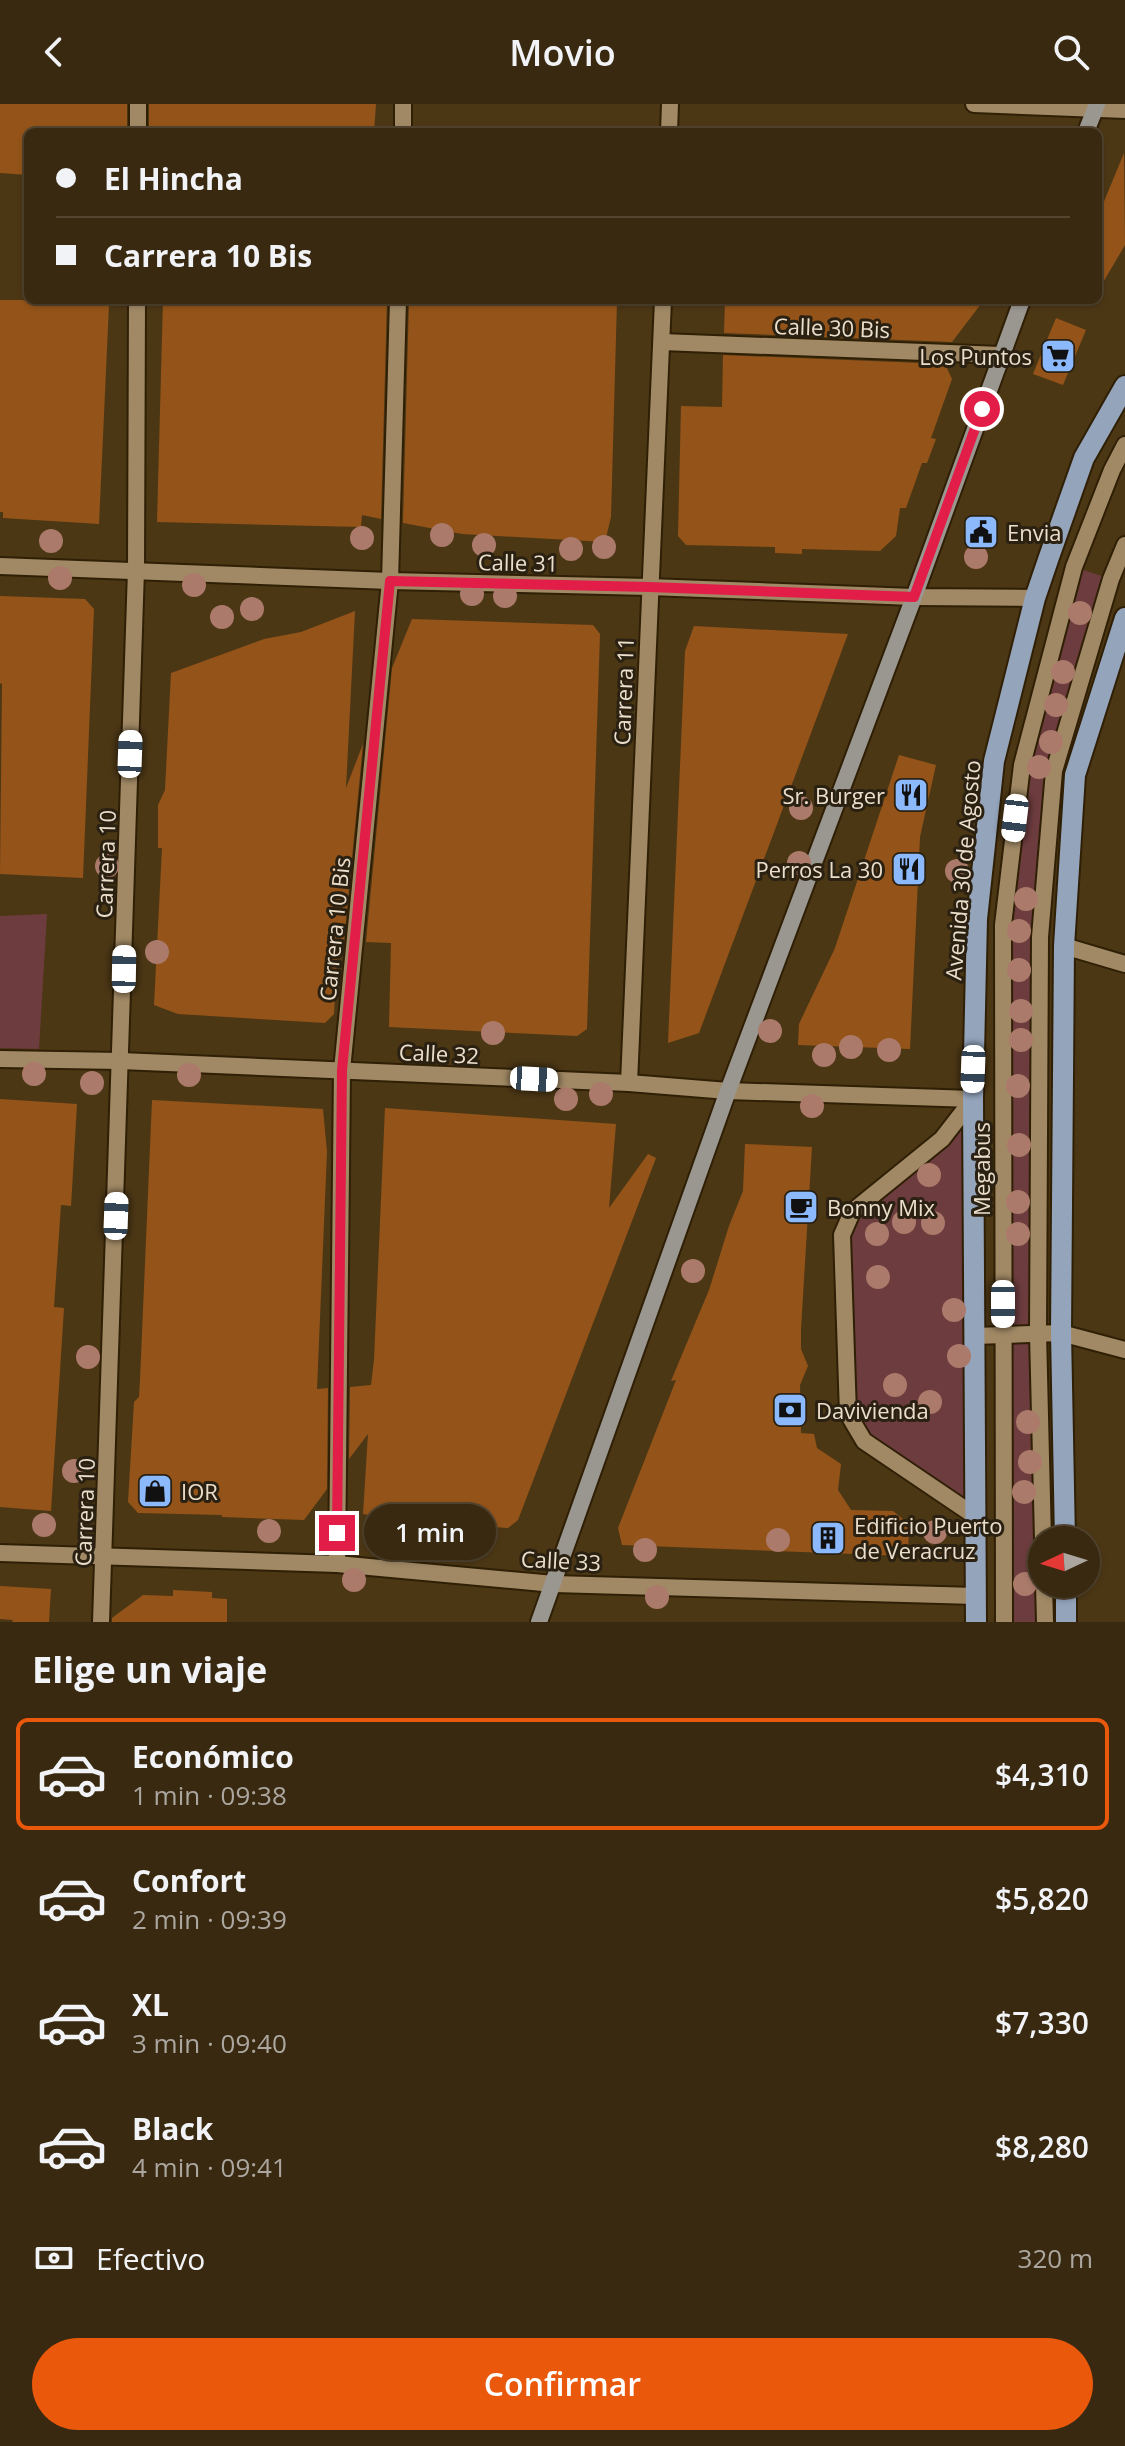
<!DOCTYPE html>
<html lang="es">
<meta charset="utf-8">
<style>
body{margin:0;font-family:"Open Sans",sans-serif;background:#403119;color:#f1f3f6;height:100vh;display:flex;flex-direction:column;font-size:30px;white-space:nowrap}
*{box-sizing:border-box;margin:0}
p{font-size:26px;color:#aba69f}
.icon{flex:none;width:44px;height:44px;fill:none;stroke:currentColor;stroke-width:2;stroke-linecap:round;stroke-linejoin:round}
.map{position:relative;height:1518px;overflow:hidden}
.sheet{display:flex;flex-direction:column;background:#392910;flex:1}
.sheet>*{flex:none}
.top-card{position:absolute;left:24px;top:24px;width:1078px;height:176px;border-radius:12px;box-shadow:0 2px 6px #0004,0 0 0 2px #534530;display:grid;align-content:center;height:176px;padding:0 32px;background:#392910}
.needle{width:52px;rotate:266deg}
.controls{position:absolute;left:1028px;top:1422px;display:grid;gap:16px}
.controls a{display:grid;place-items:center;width:72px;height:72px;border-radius:50%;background:#392910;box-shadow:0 2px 6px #0004,0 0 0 2px #534530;font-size:40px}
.end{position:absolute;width:36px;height:36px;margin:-18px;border:10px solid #e11d48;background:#fff;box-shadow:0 0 0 4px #fff}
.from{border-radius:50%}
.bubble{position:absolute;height:56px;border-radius:28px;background:#392910;box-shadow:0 2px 6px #0004,0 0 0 2px #534530;font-size:26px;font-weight:600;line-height:56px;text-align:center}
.car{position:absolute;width:24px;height:48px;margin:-24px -12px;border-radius:10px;box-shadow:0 0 6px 2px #0007;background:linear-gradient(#fff 24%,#345 0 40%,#fff 0 76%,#345 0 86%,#fff 0)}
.top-card b{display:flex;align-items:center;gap:28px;height:76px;font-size:30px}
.top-card b+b{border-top:2px solid #534530}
.top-card i{width:20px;height:20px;background:#f1f3f6}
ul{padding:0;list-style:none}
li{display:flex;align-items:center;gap:24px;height:112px;margin:0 16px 12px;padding:0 16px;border:4px solid transparent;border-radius:12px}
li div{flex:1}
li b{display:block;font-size:30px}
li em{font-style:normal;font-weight:600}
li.on{border-color:#ea580c}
li>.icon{width:72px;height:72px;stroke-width:1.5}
h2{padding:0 32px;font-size:36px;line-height:96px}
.pay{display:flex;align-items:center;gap:20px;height:88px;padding:0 32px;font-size:30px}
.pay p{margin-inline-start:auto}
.cta{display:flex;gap:16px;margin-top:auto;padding:16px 32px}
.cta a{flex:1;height:92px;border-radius:48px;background:#ea580c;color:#fff;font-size:32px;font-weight:600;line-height:92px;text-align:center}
header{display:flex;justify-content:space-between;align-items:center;height:104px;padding:0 32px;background:#392910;font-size:36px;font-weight:600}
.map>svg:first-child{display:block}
.green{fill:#6d3c3e}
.building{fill:#945419}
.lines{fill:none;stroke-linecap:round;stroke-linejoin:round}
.lane-casing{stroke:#2f1f05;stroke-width:20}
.street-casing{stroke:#2f1f05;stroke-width:20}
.secondary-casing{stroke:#2f1f05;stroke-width:20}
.primary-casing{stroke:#2f1f05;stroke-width:24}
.lane{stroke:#a18965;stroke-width:16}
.street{stroke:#a18965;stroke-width:16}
.secondary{stroke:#9a9690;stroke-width:16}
.primary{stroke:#94a4bb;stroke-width:20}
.tree{fill:#ab7a6b}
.route{stroke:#e11d48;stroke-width:10}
.labels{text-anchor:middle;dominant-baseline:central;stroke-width:6;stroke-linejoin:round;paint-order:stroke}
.street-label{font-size:22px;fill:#ebdecb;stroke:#2a2112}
.poi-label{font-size:22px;fill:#ebdecb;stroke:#2a2112;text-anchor:start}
</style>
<header><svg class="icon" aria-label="back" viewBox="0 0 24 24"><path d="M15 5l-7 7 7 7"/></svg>Movio<svg class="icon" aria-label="search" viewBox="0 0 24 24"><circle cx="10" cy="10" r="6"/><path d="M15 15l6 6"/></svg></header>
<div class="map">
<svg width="1125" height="1518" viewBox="0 0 1125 1518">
<rect width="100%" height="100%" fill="#4c3715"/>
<g class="green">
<path d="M1074 463 1111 475 1054 667 1040 833 1042 1480 1045 1518H1004L1003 821 1022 661Z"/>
<path d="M47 810 39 945 0 944V812Z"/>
<path d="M973 995 975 1412 864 1337 848 1310 842 1132 852 1108 942 1035Z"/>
</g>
<g class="building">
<path d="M0 0H127V28H28V71L0 69Z"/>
<path d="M149 0H376L374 28H161L149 26Z"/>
<path d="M1124 49 1125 141 1098 187V112Z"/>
<path d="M0 196H85V200L109 201 99 420 3 414V408H0Z"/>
<path d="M163 196H387L381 415 362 411 361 423 157 418Z"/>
<path d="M409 196H617L611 413 605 438 462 430 403 419Z"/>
<path d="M725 196H984L952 238 724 229Z"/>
<path d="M1056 214 1086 226 1063 281 1033 270Z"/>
<path d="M723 251 945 260 952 275 931 334 936 335 927 359H922L906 404H900L896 432 880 447 802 445V450L775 449V443L686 441 678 432 681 302 722 303Z"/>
<path d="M0 492 85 495 94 505 83 774 0 770 2 579 0 580Z"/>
<path d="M355 507 346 684 363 640 344 837 338 836 334 910 325 919 178 910 154 901 162 744H158V701L165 686 171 569 264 535 301 528Z"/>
<path d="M412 515 593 521 600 530 587 925 577 932 389 923 391 839 366 838 392 564Z"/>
<path d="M694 522 848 530 699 929 668 939 685 547Z"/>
<path d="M899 651 936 661 920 733 910 945 798 941 799 920 835 844Z"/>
<path d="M0 995 77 1000 71 1102 61 1101 54 1203 64 1204 51 1407 0 1403Z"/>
<path d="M152 996 323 1005 327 1048 317 1285 328 1284 327 1385 304 1416 222 1413V1411L138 1409 128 1398 134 1298 139 1293 140 1276Z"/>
<path d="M385 1004 616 1020 609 1104 648 1050 656 1054 518 1416 508 1424 404 1417 363 1410 368 1330 349 1355 350 1283 371 1281 374 1256Z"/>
<path d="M745 1040 812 1043 801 1225V1245L808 1262 800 1281 801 1329 814 1330 817 1344 841 1360 838 1386 851 1406 893 1407 909 1420 908 1452 622 1441 618 1424 676 1276 671 1277 709 1186 729 1122 743 1087Z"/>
<path d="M0 1482 51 1485 49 1518H12L13 1516 0 1515Z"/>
<path d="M173 1486 212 1488V1494L227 1495V1518H112V1514L143 1491 173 1492Z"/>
</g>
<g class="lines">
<g class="lane-casing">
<g id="lane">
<path d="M973 995 942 1035 852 1108 842 1131 848 1310 864 1337 975 1412"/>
<path d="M1043 1436 1038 1229 1040 833 1054 667 1111 475 1125 441"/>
<path d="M1044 1480 1045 1518"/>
<path d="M1004 1518 1003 821 1022 661 1074 463 1112 366 1125 341"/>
</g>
</g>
<g class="street-casing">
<g id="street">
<path d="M974 0 1125 6"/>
<path d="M138 28V0"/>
<path d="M403 28V0"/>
<path d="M669 28 670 0"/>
<path d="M662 238 1001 251"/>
<path d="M0 462 390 477 649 483 914 493 1035 494"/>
<path d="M1064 842 1125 860"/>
<path d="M0 955 121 957 629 979 728 987 973 995"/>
<path d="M629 979 663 196"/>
<path d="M975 1232 1061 1229 1125 1246"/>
<path d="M0 1449 337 1460 554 1480 976 1492"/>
<path d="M337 1460 342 966 390 477 398 196"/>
<path d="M101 1518 136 466 137 196"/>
</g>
</g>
<g class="secondary-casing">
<g id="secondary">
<path d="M1086 28 1097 0"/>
<path d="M539 1518 728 987 914 493 1022 196"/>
</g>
</g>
<g class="primary-casing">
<g id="primary">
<path d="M1065 1436 1061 1229 1064 842 1075 671 1125 514"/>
<path d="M1066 1480V1518"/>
<path d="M976 1518 973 995 977 815 994 657 1035 494 1049 453 1084 354 1125 282"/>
</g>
</g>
<use href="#lane" class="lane"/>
<use href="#street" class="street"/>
<use href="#secondary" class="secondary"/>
<use href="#primary" class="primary"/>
</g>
<g class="tree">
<circle cx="442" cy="431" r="12"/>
<circle cx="362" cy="434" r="12"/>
<circle cx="51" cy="437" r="12"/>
<circle cx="484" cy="441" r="12"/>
<circle cx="604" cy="443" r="12"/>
<circle cx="571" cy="445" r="12"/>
<circle cx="976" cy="453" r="12"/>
<circle cx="60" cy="474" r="12"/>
<circle cx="194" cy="481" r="12"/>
<circle cx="472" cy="490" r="12"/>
<circle cx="505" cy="492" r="12"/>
<circle cx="252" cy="505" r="12"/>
<circle cx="1080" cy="509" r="12"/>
<circle cx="222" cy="513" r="12"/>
<circle cx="1063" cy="568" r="12"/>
<circle cx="1056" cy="601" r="12"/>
<circle cx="1051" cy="638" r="12"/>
<circle cx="1039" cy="663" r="12"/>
<circle cx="801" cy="704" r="12"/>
<circle cx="799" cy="759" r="12"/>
<circle cx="107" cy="762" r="12"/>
<circle cx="957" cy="767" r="12"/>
<circle cx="1026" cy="795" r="12"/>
<circle cx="1019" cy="827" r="12"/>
<circle cx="157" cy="848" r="12"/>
<circle cx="1019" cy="866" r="12"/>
<circle cx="1021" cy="907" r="12"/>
<circle cx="770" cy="927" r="12"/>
<circle cx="493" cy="929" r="12"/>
<circle cx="1021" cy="936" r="12"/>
<circle cx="851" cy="943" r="12"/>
<circle cx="889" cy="946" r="12"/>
<circle cx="824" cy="951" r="12"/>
<circle cx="34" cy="970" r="12"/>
<circle cx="189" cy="971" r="12"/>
<circle cx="92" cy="979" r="12"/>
<circle cx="1018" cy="982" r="12"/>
<circle cx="601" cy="990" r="12"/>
<circle cx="566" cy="995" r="12"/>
<circle cx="812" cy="1002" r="12"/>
<circle cx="1019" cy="1041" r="12"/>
<circle cx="929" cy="1071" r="12"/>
<circle cx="1018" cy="1098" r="12"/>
<circle cx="904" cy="1118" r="12"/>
<circle cx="933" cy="1119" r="12"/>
<circle cx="877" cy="1130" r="12"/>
<circle cx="1018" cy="1130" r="12"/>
<circle cx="693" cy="1167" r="12"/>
<circle cx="878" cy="1173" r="12"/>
<circle cx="954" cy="1206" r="12"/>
<circle cx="959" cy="1252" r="12"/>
<circle cx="88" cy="1253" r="12"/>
<circle cx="895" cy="1281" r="12"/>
<circle cx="930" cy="1298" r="12"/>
<circle cx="1028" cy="1318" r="12"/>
<circle cx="1030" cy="1358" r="12"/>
<circle cx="74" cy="1367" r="12"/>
<circle cx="1024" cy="1388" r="12"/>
<circle cx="44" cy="1421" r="12"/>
<circle cx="269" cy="1427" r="12"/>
<circle cx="935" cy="1428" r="12"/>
<circle cx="389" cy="1432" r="12"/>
<circle cx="778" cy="1436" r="12"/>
<circle cx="464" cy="1439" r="12"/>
<circle cx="645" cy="1446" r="12"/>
<circle cx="354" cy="1476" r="12"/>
<circle cx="1025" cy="1480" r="12"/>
<circle cx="657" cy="1493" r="12"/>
</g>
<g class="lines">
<path class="route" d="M337 1429 342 966 390 477 649 483 914 493 982 305"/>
</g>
<defs>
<g id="supermarket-square" transform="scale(1.8)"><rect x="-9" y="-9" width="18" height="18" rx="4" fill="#8bb9fc" stroke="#2a2112"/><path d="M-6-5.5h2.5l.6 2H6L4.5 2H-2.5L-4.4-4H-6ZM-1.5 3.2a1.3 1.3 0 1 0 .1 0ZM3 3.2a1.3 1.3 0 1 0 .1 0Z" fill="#111"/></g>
<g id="civic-square" transform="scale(1.8)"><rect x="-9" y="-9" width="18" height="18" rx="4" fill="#8bb9fc" stroke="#2a2112"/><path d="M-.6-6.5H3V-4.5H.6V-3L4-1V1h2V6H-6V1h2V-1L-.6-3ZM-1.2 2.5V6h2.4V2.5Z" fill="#111"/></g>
<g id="restaurant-square" transform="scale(1.8)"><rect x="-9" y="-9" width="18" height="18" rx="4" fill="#8bb9fc" stroke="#2a2112"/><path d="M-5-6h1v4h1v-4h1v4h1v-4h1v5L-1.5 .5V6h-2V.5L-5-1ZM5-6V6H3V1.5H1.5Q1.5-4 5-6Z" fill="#111"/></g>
<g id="cafe-square" transform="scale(1.8)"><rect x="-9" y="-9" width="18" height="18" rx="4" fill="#8bb9fc" stroke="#2a2112"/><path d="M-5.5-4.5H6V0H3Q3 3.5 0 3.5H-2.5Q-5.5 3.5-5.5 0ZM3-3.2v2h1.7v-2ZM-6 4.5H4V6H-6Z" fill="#111"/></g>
<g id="bank-square" transform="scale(1.8)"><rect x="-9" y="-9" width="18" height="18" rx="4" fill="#8bb9fc" stroke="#2a2112"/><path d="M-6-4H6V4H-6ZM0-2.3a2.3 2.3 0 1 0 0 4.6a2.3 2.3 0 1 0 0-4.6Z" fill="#111"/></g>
<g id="shop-square" transform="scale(1.8)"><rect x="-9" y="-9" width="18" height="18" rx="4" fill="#8bb9fc" stroke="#2a2112"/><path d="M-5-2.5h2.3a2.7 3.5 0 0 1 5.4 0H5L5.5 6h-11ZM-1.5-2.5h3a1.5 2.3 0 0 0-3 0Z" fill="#111"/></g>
<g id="building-square" transform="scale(1.8)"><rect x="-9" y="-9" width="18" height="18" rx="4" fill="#8bb9fc" stroke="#2a2112"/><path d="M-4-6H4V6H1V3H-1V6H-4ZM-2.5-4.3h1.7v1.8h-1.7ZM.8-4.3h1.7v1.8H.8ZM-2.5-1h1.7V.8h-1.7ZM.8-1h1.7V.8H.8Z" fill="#111"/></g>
</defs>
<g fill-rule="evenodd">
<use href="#supermarket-square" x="1058" y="252"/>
<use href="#civic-square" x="981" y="428"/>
<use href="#restaurant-square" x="911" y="691"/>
<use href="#restaurant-square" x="909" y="765"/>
<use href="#cafe-square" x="801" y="1103"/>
<use href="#bank-square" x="790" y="1306"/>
<use href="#shop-square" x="155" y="1387"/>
<use href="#building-square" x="828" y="1434"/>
</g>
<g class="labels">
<g class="street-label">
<text transform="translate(832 223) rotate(2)">Calle 30 Bis</text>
<text transform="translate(518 458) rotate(1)">Calle 31</text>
<text transform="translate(623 587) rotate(-88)">Carrera 11</text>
<text transform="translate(105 760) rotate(-88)">Carrera 10</text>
<text transform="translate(962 766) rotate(-85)">Avenida 30 de Agosto</text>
<text transform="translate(334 825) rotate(-84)">Carrera 10 Bis</text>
<text transform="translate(439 949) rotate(3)">Calle 32</text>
<text transform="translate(981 1065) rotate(-90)">Megabus</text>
<text transform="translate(84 1408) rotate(-88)">Carrera 10</text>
<text transform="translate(561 1456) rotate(3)">Calle 33</text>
</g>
<g class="poi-label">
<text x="1032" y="252" text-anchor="end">Los Puntos</text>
<text x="1007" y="428">Envia</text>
<text x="885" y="691" text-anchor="end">Sr. Burger</text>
<text x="883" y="765" text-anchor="end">Perros La 30</text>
<text x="827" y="1103">Bonny Mix</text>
<text x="816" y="1306">Davivienda</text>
<text x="181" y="1387">IOR</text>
<text x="854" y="1421">Edificio Puerto<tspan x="854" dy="25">de Veracruz</tspan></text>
</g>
</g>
</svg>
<div class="controls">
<a><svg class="needle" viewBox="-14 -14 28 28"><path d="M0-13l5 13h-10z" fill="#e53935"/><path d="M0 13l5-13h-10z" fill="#aba69f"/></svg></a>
</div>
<i class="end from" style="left:982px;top:305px"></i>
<i class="end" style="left:337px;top:1429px"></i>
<div class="bubble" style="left:364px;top:1400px;width:132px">1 min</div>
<i class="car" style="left:130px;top:650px;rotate:2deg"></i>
<i class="car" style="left:1015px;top:714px;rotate:187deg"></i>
<i class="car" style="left:124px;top:865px;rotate:1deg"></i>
<i class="car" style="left:973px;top:965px;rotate:182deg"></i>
<i class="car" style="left:534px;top:975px;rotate:93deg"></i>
<i class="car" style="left:116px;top:1112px;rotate:2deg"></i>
<i class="car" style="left:1003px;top:1200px;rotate:180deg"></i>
<div class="top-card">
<b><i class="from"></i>El Hincha</b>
<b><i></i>Carrera 10 Bis</b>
</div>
</div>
<section class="sheet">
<h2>Elige un viaje</h2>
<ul>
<li class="on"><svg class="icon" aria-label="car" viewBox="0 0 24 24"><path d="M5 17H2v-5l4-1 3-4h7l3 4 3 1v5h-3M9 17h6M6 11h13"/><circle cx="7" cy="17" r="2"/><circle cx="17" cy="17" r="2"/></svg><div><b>Económico</b><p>1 min · 09:38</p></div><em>$4,310</em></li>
<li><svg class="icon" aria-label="car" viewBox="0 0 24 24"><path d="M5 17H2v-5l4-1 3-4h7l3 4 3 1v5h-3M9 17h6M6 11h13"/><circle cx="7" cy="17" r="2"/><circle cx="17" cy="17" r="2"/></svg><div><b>Confort</b><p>2 min · 09:39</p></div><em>$5,820</em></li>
<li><svg class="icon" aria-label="car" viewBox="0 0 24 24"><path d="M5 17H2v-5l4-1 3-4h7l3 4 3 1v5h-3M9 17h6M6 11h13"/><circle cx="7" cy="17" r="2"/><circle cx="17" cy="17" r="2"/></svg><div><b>XL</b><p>3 min · 09:40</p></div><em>$7,330</em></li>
<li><svg class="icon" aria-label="car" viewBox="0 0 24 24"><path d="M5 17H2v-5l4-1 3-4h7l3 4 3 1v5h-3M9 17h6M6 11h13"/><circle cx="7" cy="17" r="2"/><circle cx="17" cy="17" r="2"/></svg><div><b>Black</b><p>4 min · 09:41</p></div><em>$8,280</em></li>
</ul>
<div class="pay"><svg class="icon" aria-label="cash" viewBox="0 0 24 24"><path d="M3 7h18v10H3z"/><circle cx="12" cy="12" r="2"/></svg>Efectivo<p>320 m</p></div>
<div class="cta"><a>Confirmar</a></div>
</section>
